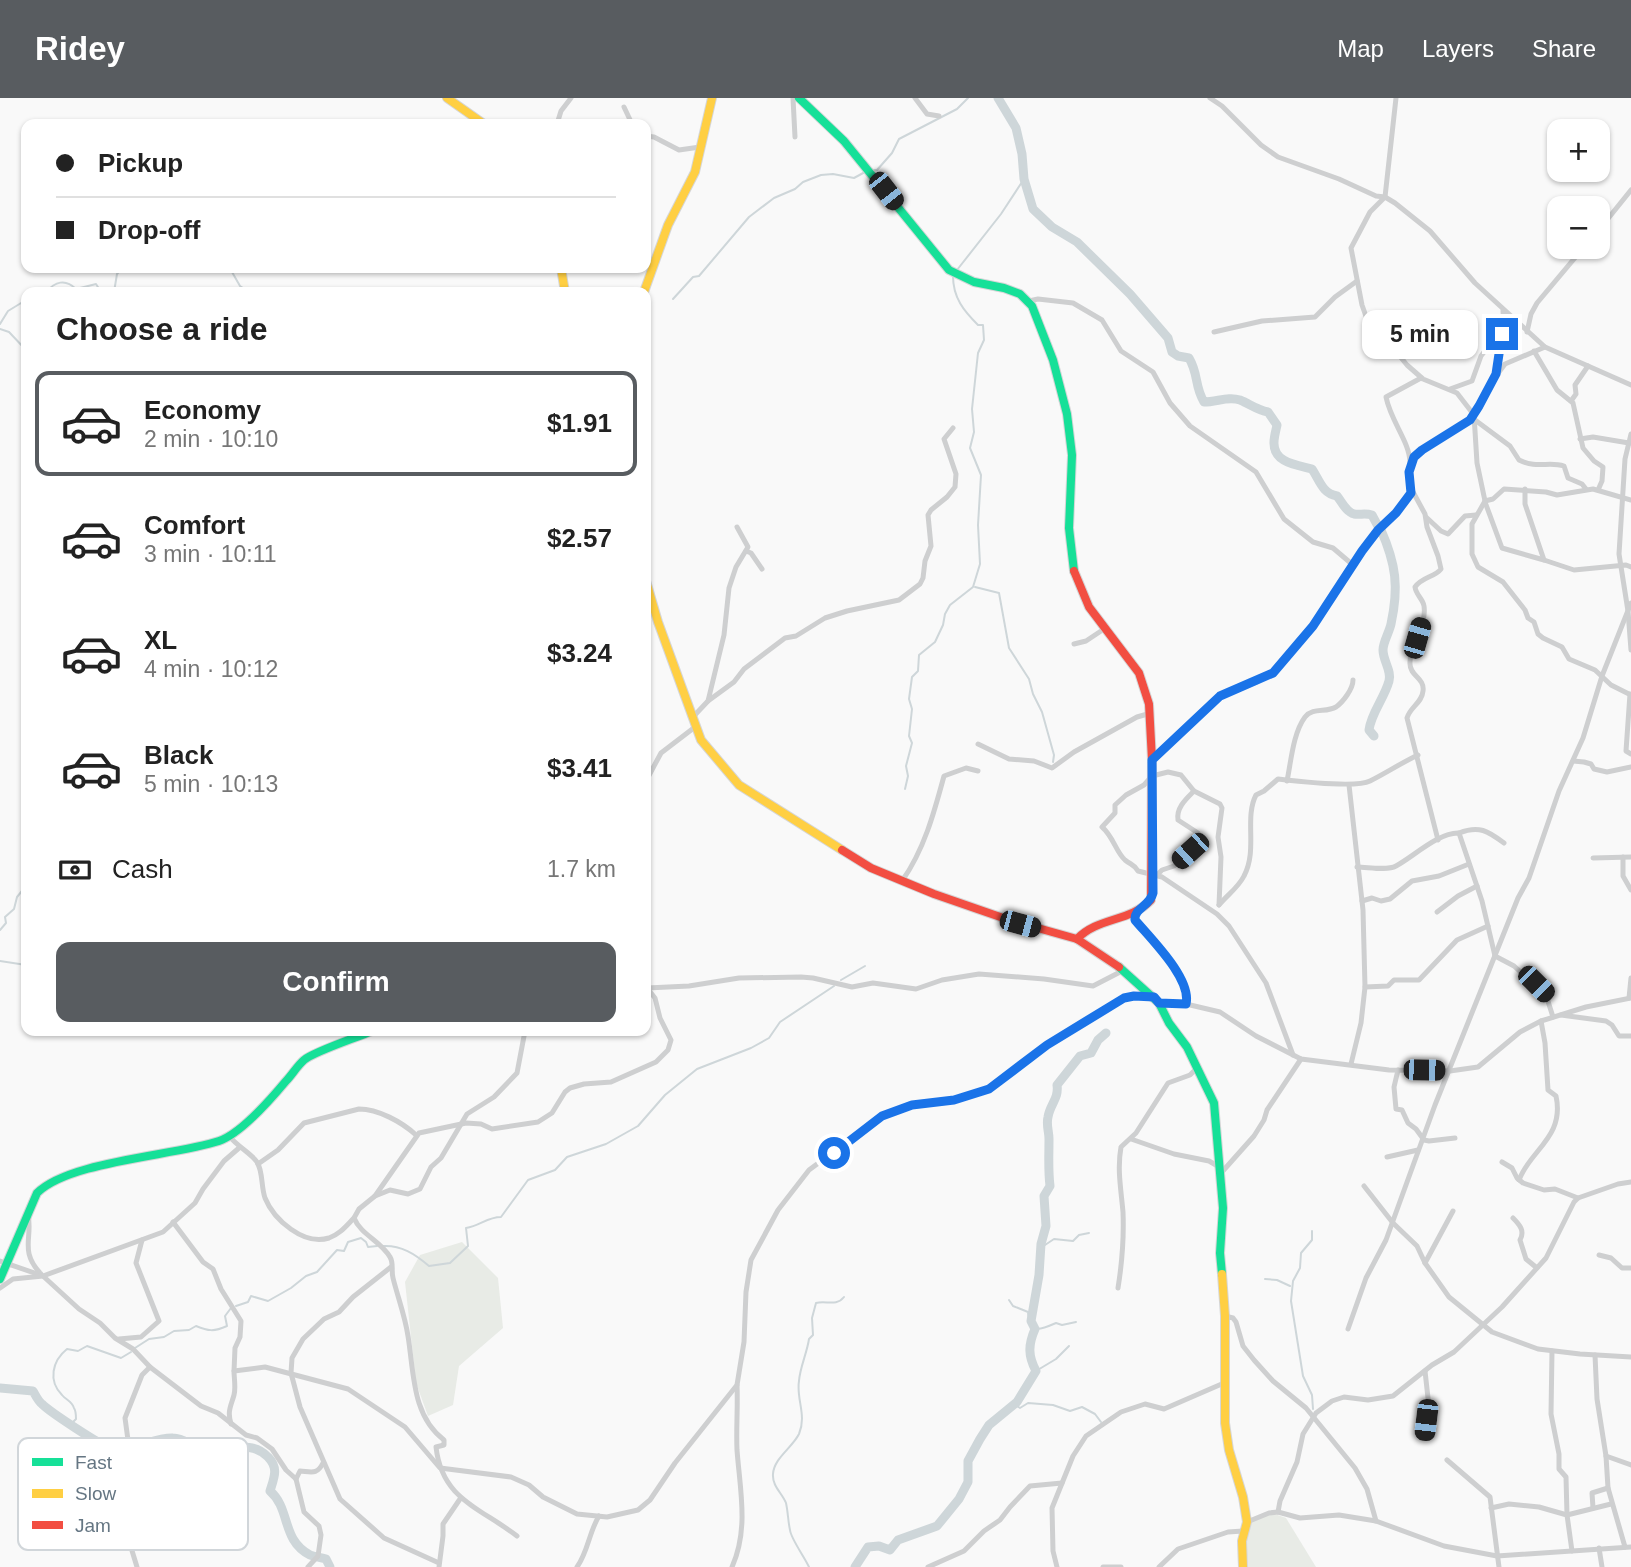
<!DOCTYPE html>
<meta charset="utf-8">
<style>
body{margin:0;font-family:Helvetica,sans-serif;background:#f2f2f2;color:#222;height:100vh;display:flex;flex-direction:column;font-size:26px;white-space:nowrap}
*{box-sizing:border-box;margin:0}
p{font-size:23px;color:#767676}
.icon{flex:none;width:38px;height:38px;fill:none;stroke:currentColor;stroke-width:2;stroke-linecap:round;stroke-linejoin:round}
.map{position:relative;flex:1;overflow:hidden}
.details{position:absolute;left:21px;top:189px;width:630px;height:749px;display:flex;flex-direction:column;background:#fff;border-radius:14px;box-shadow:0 2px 5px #0004}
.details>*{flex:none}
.hud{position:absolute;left:21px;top:21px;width:630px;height:154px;border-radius:14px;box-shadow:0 2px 5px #0004;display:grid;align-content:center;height:154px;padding:0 35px;background:#fff}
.controls{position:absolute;left:1547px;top:21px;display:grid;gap:14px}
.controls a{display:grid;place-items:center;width:63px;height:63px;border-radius:14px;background:#fff;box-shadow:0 2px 5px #0004;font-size:35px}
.end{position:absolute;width:32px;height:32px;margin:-16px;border:9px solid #1a73e8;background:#fff;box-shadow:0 0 0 4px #fff}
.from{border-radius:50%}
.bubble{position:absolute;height:49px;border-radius:14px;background:#fff;box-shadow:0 2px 5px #0004;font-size:23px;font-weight:800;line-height:49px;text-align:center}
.car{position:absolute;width:21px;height:42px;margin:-21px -10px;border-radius:9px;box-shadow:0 0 5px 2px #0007;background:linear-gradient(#222 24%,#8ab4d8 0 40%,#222 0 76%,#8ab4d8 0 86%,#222 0)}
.hud b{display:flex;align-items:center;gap:24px;height:66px;font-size:26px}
.hud b+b{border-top:2px solid #e0e0e0}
.hud i{width:18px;height:18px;background:#222}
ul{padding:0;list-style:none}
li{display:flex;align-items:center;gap:21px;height:105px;margin:0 14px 10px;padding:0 21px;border:4px solid transparent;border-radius:14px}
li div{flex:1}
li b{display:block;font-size:26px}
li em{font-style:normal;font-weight:800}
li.selected{border-color:#585c60}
li>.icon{width:63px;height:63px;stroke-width:1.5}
h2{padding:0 35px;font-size:32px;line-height:84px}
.pay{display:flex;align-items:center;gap:18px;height:77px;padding:0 35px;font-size:26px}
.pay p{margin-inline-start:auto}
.button{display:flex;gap:14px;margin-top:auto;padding:14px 35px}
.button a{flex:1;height:80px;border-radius:14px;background:#585c60;color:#fff;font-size:28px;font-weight:800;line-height:80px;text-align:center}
header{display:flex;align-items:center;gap:42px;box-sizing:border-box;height:98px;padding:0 35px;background:#585c60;color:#fff}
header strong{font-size:33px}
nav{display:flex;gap:38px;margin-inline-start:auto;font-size:24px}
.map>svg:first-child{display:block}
.green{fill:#e8ebe6}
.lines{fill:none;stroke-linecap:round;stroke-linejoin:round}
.stream{stroke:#ced6d9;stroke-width:2}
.river{stroke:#ced6d9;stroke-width:9}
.fast-casing{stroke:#d5d6d7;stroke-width:10}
.slow-casing{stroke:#d5d6d7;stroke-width:10}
.jam-casing{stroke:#d5d6d7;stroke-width:10}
.street{stroke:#cecfd0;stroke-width:5}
.fast{stroke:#16e098;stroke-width:8}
.slow{stroke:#ffcf43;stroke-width:8}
.jam{stroke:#f24e42;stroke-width:8}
.route{stroke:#1a73e8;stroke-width:9}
.key{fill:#fff;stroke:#d1d6da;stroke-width:2}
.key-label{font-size:19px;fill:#657683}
</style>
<header>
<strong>Ridey</strong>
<nav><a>Map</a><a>Layers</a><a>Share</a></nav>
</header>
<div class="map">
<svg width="1631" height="1469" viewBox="0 0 1631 1469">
<rect width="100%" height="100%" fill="#f9f9f9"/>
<g class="green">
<path d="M462 1144 498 1180 503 1230 459 1268 453 1307 428 1318 416 1285 405 1184 420 1157Z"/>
<path d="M1275 1416 1286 1420 1316 1469H1248L1245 1435 1248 1426 1260 1419Z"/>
</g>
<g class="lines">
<g class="stream">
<path d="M874 72H877L892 55 899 41 957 11 968 0"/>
<path d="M211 170 232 174 240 188 249 194"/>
<path d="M957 172 1001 116 1024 81"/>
<path d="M46 194C55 184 65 180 76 191L96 186 101 194"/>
<path d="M114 194 117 176 122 170"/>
<path d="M673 201 693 179 699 178 749 119 774 100 795 91 803 84 821 77 833 76 854 80 865 74"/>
<path d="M0 226 8 213 26 202"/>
<path d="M0 231 9 234 26 252"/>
<path d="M975 489 999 495 1009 550 1029 581 1033 596 1042 614 1054 657 1053 664"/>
<path d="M905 691 908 678 906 668 912 645 909 638 912 611 909 601 912 579 918 573 919 557 935 544 943 527 945 516 950 507 973 489 980 466 978 427 981 377 970 350 974 334 972 311 978 255 984 242 983 227H978C964 213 953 200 953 178"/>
<path d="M0 832 6 825 5 819 14 811 17 799 26 788"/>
<path d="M0 863 26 867"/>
<path d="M841 882 865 868"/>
<path d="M1312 1133V1142L1301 1155 1300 1170 1293 1183 1291 1203 1303 1278 1312 1297 1313 1311"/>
<path d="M1041 1146 1045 1147 1054 1141 1073 1143 1079 1137 1089 1135"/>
<path d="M383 1148C401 1147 415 1156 429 1168L450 1165 468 1148 466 1130C480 1128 487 1119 501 1119L528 1082 555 1072 567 1059 606 1046 638 1028 665 997 697 971 751 950 769 940 780 924 834 888"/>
<path d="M1265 1181 1277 1182 1290 1188"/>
<path d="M1009 1202 1013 1208 1028 1214C1030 1237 1040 1232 1056 1225L1062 1227 1076 1224"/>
<path d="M236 1208 248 1204 251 1198 268 1203 291 1190 306 1178 317 1174 337 1152 344 1153 348 1144 361 1140 366 1144 368 1149 377 1148"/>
<path d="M135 1250 149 1241 164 1239 174 1233 189 1232 196 1228C208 1233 214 1234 227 1228L225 1218 231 1210"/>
<path d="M1036 1273 1056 1261 1069 1248"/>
<path d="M1017 1304V1308L1020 1310 1028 1305 1053 1307 1070 1313 1082 1309 1095 1316 1101 1324"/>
<path d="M71 1326 76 1321C76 1317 76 1313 74 1310 72 1303 66 1302 62 1297 48 1283 52 1263 67 1251L78 1253 87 1248 121 1260 131 1254"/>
<path d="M809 1469C804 1458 791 1441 790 1432 788 1423 788 1414 786 1405 782 1395 772 1388 773 1376 774 1360 792 1350 799 1336 807 1317 796 1301 799 1283 800 1269 807 1255 809 1241L813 1237 812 1220 816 1205C826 1202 836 1209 844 1199"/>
</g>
<g class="river">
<path d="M998 0 1016 30 1022 56 1024 81 1033 111 1052 129 1077 144 1130 196 1168 240 1172 254 1178 258 1189 260C1199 277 1194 287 1204 304 1217 304 1228 298 1240 302 1250 306 1257 312 1268 314L1277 327C1276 332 1274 339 1274 344 1273 365 1297 367 1312 371 1320 383 1322 395 1337 398 1342 404 1346 414 1354 416 1360 417 1365 415 1372 417L1379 430"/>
<path d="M1374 638 1369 632C1371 615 1384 601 1389 583 1392 573 1383 563 1383 552 1383 544 1389 535 1391 526 1399 489 1396 466 1381 432"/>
<path d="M0 1290 33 1293C36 1298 38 1303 42 1306 50 1314 100 1347 110 1350 131 1355 154 1339 173 1340 184 1340 192 1349 202 1351 226 1355 250 1340 268 1359 279 1370 274 1380 270 1393 291 1411 281 1442 310 1457 314 1459 320 1459 326 1461L330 1469"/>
<path d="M855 1469 868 1449 879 1448 890 1452 898 1442 937 1428 959 1401 968 1384V1363L980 1341 989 1327 1017 1304 1036 1273C1028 1258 1028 1247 1035 1231L1031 1223 1039 1177 1041 1146 1046 1128 1044 1098 1050 1088C1048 1072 1049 1058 1049 1041 1049 1033 1046 1027 1048 1019 1050 1006 1059 1001 1057 987L1080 958 1091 955 1098 942 1106 935"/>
</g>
<g class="fast-casing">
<g id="fast">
<path d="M799 0 844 43 949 172 974 184 1004 190 1020 196 1032 208 1053 262 1067 316 1072 357 1069 430 1074 473"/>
<path d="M1119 869 1159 905 1169 925 1187 949 1214 1005 1223 1110 1220 1155 1222 1176"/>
<path d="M0 1181 37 1095C69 1063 173 1058 219 1043 242 1035 271 1001 286 983 292 977 297 968 304 962 315 953 356 940 372 933"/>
</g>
</g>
<g class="slow-casing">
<g id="slow">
<path d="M447 0 484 26"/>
<path d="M561 170 565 194"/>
<path d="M644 194 668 127 695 74 712 0"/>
<path d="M646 483 658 524 701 642 739 687 842 752"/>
<path d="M1222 1176 1225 1218V1325L1229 1352 1243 1399 1247 1424 1242 1443 1243 1469"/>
</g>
</g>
<g class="jam-casing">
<g id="jam">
<path d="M1074 473 1089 509 1139 575 1149 606 1152 662 1151 802C1130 824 1098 819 1077 841"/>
<path d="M842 752 871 770 934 796 1009 822 1077 841 1119 869"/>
</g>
</g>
<g class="street">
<path d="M793 0 795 39"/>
<path d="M915 0 927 16 939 18"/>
<path d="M1210 0 1222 8 1261 47 1278 59 1339 81 1376 98 1385 99 1395 105 1430 133 1475 185 1545 249 1631 287"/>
<path d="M1396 0 1385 99 1370 114 1351 150 1362 207 1368 224 1384 239 1407 267 1423 281 1457 295 1474 317 1477 365 1485 403 1472 426V456L1478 469 1503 484 1525 512 1528 520 1534 524 1538 536 1543 540 1562 549 1569 561 1595 572 1611 587 1631 597"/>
<path d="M624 9 632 26"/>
<path d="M557 26 561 13 571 0"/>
<path d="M646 38 654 39 679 52 700 49"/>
<path d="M1598 133 1631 92"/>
<path d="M1029 203 1038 201 1073 205 1102 222 1121 253 1153 274 1170 305 1190 328 1256 374 1284 421 1313 444 1333 450 1353 467"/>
<path d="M1214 234 1262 223 1315 219 1335 199 1357 183"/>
<path d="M1527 234 1531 216 1537 205 1584 149"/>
<path d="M1534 253 1557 292 1573 305 1583 350 1594 363 1603 369 1602 383 1598 392"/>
<path d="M1497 273 1504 228 1503 213"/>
<path d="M1450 291 1472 283 1481 258 1504 228"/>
<path d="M1571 303 1576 296 1575 287 1588 268"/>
<path d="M1475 322 1510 348 1519 362C1537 371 1549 363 1564 368L1568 380 1582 386 1586 391"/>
<path d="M1631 336 1625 361 1619 456 1628 513 1631 552"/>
<path d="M1580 341 1593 339 1629 345"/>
<path d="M1410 365C1410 344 1391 324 1386 299L1421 280"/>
<path d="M1525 391V406L1544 462 1574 472 1626 467 1631 469"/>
<path d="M1412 392 1425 416 1427 429 1438 458 1441 471C1435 479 1422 479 1415 489 1416 497 1423 501 1424 508 1427 529 1409 545 1410 566 1410 578 1425 580 1423 593 1422 605 1410 609 1407 620L1438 742"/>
<path d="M1485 403 1493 401 1504 391 1546 394 1557 397 1593 391 1631 402"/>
<path d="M1485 404 1502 450 1544 462"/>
<path d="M1426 419 1441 433 1448 436 1465 418 1476 417"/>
<path d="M746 453 751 455 762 471"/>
<path d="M1074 546 1086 543 1104 531"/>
<path d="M1630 596 1626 653 1631 656"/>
<path d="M708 603 734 584 744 571 785 540 796 538 825 520 847 513 899 502 920 486 923 480 925 463 931 448 928 417 931 412 947 399 955 389 956 376 944 341 953 330"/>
<path d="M692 620 708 603 724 537 729 490 736 469 748 449 737 429"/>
<path d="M978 646 1009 661 1034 663 1052 670 1074 654 1137 619 1151 615"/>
<path d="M1152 662 1220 599 1257 584 1278 570 1313 528 1362 453 1397 415 1411 395 1409 374 1414 359 1422 351 1470 322 1493 282 1505 266 1545 249"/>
<path d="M1573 663 1584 664 1591 666 1594 671 1607 674 1631 669"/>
<path d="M646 683 661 655 695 629"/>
<path d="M1287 683C1291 664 1293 635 1305 619 1313 609 1326 615 1336 609 1343 604 1353 591 1353 582"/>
<path d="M1349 687 1363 812 1365 889 1361 925 1351 966"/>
<path d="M1459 735C1479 727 1488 733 1504 745"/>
<path d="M1623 759V778L1631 792"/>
<path d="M1593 760 1631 759"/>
<path d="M1357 769C1368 769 1387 773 1396 768 1413 759 1439 734 1459 735L1482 803 1495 858"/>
<path d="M1157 777 1162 772 1174 768 1201 740 1198 735 1178 722C1176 710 1186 701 1194 693"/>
<path d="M902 783C924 752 934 715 944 678L966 670 978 673"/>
<path d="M1362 803 1372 800 1381 803 1390 801 1412 783 1439 778 1469 766"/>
<path d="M1219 807 1221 759 1218 739 1222 710 1220 706 1194 693 1181 677 1168 674 1152 678 1144 687 1126 697 1115 707V715L1102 729C1113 738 1116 754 1125 762 1131 767 1134 766 1138 773L1162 779 1217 816 1229 828 1266 885 1293 957"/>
<path d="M1219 807C1227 797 1238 790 1244 778 1258 752 1244 720 1256 697L1264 693 1278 681C1295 683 1356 690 1370 683 1386 675 1401 665 1418 657"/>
<path d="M1437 814 1458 798 1477 788"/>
<path d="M1136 815 1135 822C1151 840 1192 881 1186 906"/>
<path d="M1495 858 1514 868 1546 897 1553 919"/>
<path d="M1365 889 1388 888 1394 882H1419L1457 842 1488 828"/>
<path d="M647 890 689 888 739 880 801 879 813 880 852 889 873 885 916 891 942 882 979 876 1044 881 1093 888 1124 872"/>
<path d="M1629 900 1631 880"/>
<path d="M1159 905 1186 906 1220 914 1256 938 1301 961 1389 972 1450 973 1478 969 1520 934 1541 923 1586 909 1631 900"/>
<path d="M1561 917 1606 923 1612 927 1619 938H1631"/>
<path d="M1398 972 1394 989 1396 1011 1402 1012 1408 1025 1416 1031 1424 1042 1429 1043 1455 1040"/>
<path d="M229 1038C237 1048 252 1056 257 1064 263 1073 261 1089 265 1100 274 1122 304 1148 329 1140 340 1136 346 1128 354 1120"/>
<path d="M1131 1041 1174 1056 1209 1063 1221 1070"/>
<path d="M1387 1059 1418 1052"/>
<path d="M1502 1064 1512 1070 1517 1080 1523 1085 1544 1092 1555 1091 1578 1100"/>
<path d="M258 1066 278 1052 304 1025 359 1011C378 1011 402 1024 416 1037"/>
<path d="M1222 1074 1254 1038 1264 1022 1267 1012 1301 961"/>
<path d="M1519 1082C1530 1052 1565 1039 1556 998L1548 992 1545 945 1541 923"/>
<path d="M1364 1088 1393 1125 1417 1148 1425 1165 1449 1199 1492 1234 1538 1251 1580 1256 1631 1259"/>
<path d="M375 1098 390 1092 408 1096 420 1091 431 1069 441 1060 467 1016 494 999 517 975 525 933"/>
<path d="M28 1116C33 1140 19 1153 41 1176"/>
<path d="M1513 1120C1520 1127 1525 1133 1520 1142L1526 1161 1537 1170"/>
<path d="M173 1124 203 1164 213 1171 221 1191 241 1223 240 1239 235 1250 234 1273"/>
<path d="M1599 1157 1611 1160 1622 1170H1631"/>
<path d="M0 1163 43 1178 79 1211 100 1225 115 1240 133 1251 150 1269 201 1308 218 1315 246 1337 257 1340 272 1351 286 1372 296 1381 304 1414 319 1428 321 1437 318 1458 308 1469"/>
<path d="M1425 1165 1453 1113"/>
<path d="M391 1169 353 1199 339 1214 324 1221 303 1241 292 1260 291 1275 300 1309 340 1401 384 1440 439 1465"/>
<path d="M0 1190 13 1181 43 1178 163 1134 195 1105 203 1091 224 1063 239 1050"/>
<path d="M1118 1190C1122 1165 1124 1139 1123 1114 1121 1091 1117 1071 1121 1049L1136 1035 1168 985 1190 977 1197 970"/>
<path d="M1225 1218 1233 1220 1236 1224 1243 1248 1254 1262 1273 1283 1306 1310 1355 1370 1367 1391 1376 1423"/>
<path d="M1348 1231 1366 1180 1386 1142 1435 1007 1518 800 1529 780 1559 693 1583 640 1602 578 1631 505"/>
<path d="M119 1241 141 1239 159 1223 136 1165 142 1142"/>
<path d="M1552 1253 1551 1316 1559 1356V1371L1566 1379 1567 1417 1572 1453"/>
<path d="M1595 1257 1597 1301 1606 1358 1608 1390 1625 1449"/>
<path d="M231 1326C227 1313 231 1308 234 1297 236 1290 234 1280 234 1273L265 1269 348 1291 405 1329 440 1370 511 1379 529 1387 543 1399 577 1416 607 1419 638 1412 650 1402 675 1365 737 1287 744 1244 746 1194 751 1162 778 1112 809 1072 882 1018 912 1007 954 1002 982 994 1047 947 1107 909 1129 898 1151 899"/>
<path d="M1424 1339 1429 1309 1425 1273"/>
<path d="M1606 1358 1631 1367"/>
<path d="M1447 1362 1490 1399 1499 1469"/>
<path d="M110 1369 82 1374 66 1391 64 1402 70 1412 123 1424"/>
<path d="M296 1381 300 1373C312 1374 317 1377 323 1365"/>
<path d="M1491 1410 1509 1406 1539 1409 1567 1417 1611 1406"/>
<path d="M1593 1410 1592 1395 1608 1390"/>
<path d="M1278 1414 1280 1403 1297 1364 1303 1336 1316 1315 1332 1303 1344 1299 1368 1302 1393 1298 1432 1267 1454 1254 1502 1209 1546 1160 1574 1104 1578 1100 1618 1086 1631 1084"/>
<path d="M1247 1424 1269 1415 1278 1414 1300 1420 1339 1417 1376 1423 1444 1448 1497 1458 1631 1449"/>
<path d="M517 1438C481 1410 442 1402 436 1349L444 1347V1342C412 1318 414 1275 408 1238 405 1218 398 1200 393 1180 391 1174 394 1165 390 1159 381 1143 361 1137 354 1120L359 1111 375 1098 419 1035 466 1025 481 1026 492 1031 538 1024 552 1015 565 994 570 990 584 986 611 984 656 964 668 952 671 942 660 920 655 900 647 890"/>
<path d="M1599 1450 1602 1469"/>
<path d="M137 1469 111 1384 110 1369 128 1364 134 1357V1347L128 1342 125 1320 142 1277 150 1269"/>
<path d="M439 1469 443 1438V1426L460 1401"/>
<path d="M577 1469C588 1454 589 1434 599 1418"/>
<path d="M732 1469C749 1431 740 1392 737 1352 736 1330 738 1309 737 1287"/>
<path d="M928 1469 964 1453 984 1433 1000 1422 1010 1409 1030 1388 1062 1385"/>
<path d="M1057 1469 1053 1453 1052 1410 1073 1358 1086 1338 1121 1314 1145 1306 1164 1311 1224 1285"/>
<path d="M1103 1469H1121"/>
<path d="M1159 1469 1178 1451 1228 1434 1243 1433"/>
</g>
<use href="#fast" class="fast"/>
<use href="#slow" class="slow"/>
<use href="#jam" class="jam"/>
</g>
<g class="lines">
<path class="route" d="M834 1055 882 1018 912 1007 954 1002 989 991 1047 947 1124 900 1134 898 1154 899 1159 905 1186 906C1192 881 1151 841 1135 822 1134 810 1150 808 1153 795L1152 662 1220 598 1273 575 1313 528 1362 453 1378 432 1396 415 1411 395 1409 374 1414 359 1422 352 1470 322 1479 308 1496 276 1502 236"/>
</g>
<rect x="18" y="1340" width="230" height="112" rx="10" class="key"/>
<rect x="32" y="1360" width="31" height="8" fill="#16e098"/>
<rect x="32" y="1391" width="31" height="9" fill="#ffcf43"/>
<rect x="32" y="1423" width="31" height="8" fill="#f24e42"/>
<g class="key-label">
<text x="75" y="1371">Fast</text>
<text x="75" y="1402">Slow</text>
<text x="75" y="1434">Jam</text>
</g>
</svg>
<div class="controls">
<a>+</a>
<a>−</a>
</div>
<i class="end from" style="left:834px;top:1055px"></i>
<i class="end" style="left:1502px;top:236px"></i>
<div class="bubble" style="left:1362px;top:212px;width:116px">5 min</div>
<i class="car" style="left:886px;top:93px;rotate:142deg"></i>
<i class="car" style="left:1417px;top:540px;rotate:16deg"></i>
<i class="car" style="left:1190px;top:753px;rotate:228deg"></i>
<i class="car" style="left:1020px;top:826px;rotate:105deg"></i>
<i class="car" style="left:1536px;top:886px;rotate:135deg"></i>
<i class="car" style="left:1424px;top:972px;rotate:91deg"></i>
<i class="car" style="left:1426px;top:1322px;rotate:187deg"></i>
<div class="hud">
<b><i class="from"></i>Pickup</b>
<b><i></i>Drop-off</b>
</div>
<section class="details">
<h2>Choose a ride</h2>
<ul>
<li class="selected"><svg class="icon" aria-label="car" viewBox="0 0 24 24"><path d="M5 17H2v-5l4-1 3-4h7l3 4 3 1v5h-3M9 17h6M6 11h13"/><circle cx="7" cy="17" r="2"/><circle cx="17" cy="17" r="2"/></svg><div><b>Economy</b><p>2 min · 10:10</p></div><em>$1.91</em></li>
<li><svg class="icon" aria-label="car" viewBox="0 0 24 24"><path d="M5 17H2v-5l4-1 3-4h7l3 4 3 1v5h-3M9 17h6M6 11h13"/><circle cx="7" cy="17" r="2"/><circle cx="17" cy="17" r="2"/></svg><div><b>Comfort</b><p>3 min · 10:11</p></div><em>$2.57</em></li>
<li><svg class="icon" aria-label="car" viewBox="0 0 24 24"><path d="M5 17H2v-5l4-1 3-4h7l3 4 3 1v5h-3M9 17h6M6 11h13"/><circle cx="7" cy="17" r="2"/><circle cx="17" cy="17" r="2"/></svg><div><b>XL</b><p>4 min · 10:12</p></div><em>$3.24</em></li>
<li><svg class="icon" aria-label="car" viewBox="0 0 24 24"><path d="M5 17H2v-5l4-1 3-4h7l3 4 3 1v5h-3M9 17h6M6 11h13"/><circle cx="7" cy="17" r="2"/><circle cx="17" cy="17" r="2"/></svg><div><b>Black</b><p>5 min · 10:13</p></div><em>$3.41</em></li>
</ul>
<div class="pay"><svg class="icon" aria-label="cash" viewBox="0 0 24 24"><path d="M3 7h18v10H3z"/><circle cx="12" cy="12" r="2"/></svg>Cash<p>1.7 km</p></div>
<div class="button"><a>Confirm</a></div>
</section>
</div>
